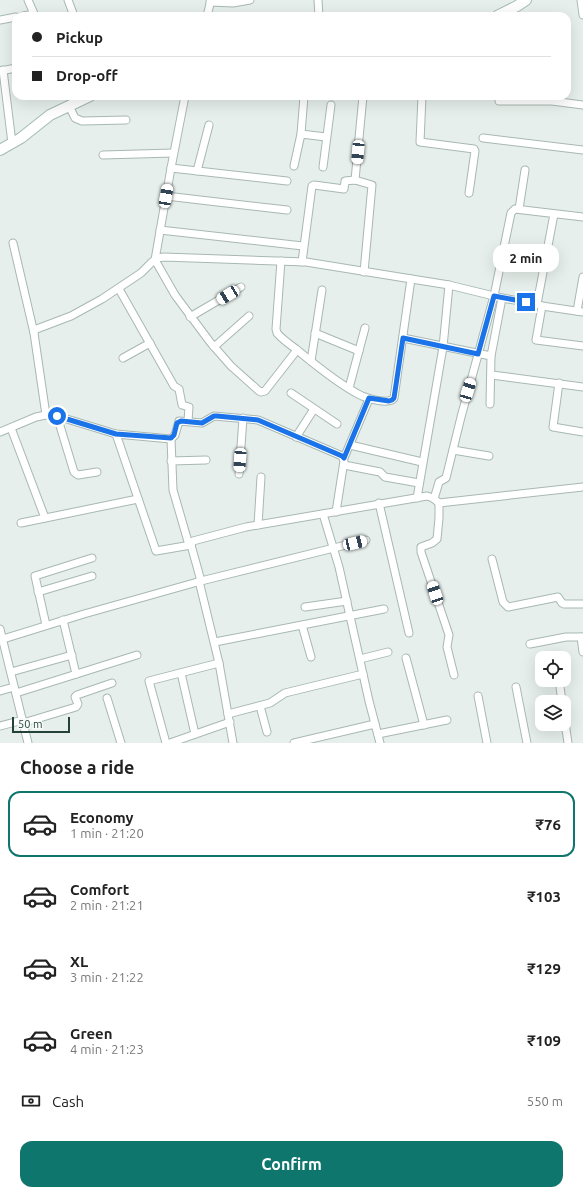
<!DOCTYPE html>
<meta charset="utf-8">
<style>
body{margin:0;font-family:Ubuntu,sans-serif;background:#f6f6f6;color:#222;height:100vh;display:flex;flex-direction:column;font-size:15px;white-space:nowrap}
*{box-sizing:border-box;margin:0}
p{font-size:13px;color:#767676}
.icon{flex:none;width:22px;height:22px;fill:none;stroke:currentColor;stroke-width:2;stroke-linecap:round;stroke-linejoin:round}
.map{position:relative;height:743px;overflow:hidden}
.drawer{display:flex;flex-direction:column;background:#fff;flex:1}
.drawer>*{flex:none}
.banner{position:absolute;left:12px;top:12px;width:559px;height:88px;border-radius:12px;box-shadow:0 4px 16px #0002;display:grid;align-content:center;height:88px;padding:0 20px;background:#fff}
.controls{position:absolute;left:535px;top:651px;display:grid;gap:8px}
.controls a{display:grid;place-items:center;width:36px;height:36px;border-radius:8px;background:#fff;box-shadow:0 4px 16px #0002;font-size:20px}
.scale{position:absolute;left:12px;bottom:10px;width:58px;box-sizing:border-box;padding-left:4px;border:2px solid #24423a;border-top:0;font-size:11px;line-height:14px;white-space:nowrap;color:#24423a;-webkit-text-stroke:3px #f7fbf9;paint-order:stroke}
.end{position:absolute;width:18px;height:18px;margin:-9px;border:5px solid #1a73e8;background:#fff;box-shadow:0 0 0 2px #fff}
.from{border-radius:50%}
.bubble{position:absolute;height:28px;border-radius:12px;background:#fff;box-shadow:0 4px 16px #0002;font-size:13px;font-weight:700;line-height:28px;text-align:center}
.car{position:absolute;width:12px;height:24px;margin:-12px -6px;border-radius:5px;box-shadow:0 0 3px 1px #0007;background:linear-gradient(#fff 24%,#345 0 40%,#fff 0 76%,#345 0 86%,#fff 0)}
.banner b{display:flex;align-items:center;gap:14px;height:38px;font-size:15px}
.banner b+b{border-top:1px solid #e0e0e0}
.banner i{width:10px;height:10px;background:#222}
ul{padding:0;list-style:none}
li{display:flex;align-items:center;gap:12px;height:66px;margin:0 8px 6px;padding:0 12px;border:2px solid transparent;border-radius:12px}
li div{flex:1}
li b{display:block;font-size:15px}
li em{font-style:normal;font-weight:700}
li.active{border-color:#0f766e}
li>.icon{width:36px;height:36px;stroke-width:1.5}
h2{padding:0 20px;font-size:18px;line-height:48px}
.pay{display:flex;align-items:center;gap:10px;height:44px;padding:0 20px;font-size:15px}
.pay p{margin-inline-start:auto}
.cta{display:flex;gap:8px;margin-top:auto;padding:8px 20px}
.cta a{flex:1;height:46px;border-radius:12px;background:#0f766e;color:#fff;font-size:16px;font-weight:700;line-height:46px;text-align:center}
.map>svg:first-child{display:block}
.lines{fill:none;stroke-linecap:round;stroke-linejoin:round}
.street-casing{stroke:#a8b8b2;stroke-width:9}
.secondary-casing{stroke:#a4bbb3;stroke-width:12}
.street{stroke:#fff;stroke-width:7}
.secondary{stroke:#fff;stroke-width:10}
.route{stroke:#1a73e8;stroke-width:5}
</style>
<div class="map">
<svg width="583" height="743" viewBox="0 0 583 743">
<rect width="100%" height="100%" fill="#e6efeb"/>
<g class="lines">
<g class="street-casing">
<g id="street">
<path d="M28 0 35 16"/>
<path d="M68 0 74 16"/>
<path d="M318 0 319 16"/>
<path d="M581 0 583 15"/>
<path d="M210 2 233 3 250 0"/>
<path d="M23 16 34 14"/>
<path d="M207 16 211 0"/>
<path d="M0 20 16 17"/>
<path d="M3 70 12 143"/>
<path d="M0 71 16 68"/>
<path d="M185 96 171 168 155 260 175 295 210 342 231 366 259 391 261 392 265 391 297 350"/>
<path d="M422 96 420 142 474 149 475 151 469 193"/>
<path d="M499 101H552L583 105"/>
<path d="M69 106 75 118 82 121 126 120"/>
<path d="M301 134 326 137"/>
<path d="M483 138 583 150"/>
<path d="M103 155 173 153"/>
<path d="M294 166 301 134 304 96"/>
<path d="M323 167 331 105"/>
<path d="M171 168 287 181"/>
<path d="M197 171 209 125"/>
<path d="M355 180 363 96"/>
<path d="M166 196 287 210"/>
<path d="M519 209 525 170"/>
<path d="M160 230 303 246"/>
<path d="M13 243 34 333"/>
<path d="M281 261 276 329 277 333C282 339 289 344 296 349 314 364 341 386 362 396 370 399 384 403 392 400L394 398 411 279"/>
<path d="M302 262 312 186 314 185 344 189 345 181 355 180 372 185 364 272"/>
<path d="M119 289 174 386 179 389 182 405 189 407 188 421"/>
<path d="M537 304 554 214"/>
<path d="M542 306 536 340 583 346"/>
<path d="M577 311 583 277"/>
<path d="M190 317 241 287"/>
<path d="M315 333 359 351"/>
<path d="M403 338 491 356"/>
<path d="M214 347 249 316"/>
<path d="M123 358 150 343"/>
<path d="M311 361 322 290"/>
<path d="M492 375 583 387"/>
<path d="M559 383 553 427 583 432"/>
<path d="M349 388 365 328"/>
<path d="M291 393 337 424"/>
<path d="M490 404 491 356 502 298"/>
<path d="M46 415 34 333V330L71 316 102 299 141 273 152 262 157 258 164 257 306 262 449 285 502 298 537 304 542 306 583 312"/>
<path d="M57 416 74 472 78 475 97 472"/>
<path d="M11 428 45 518"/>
<path d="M0 432 36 417 46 415 57 416 116 434 171 439 175 435 179 421 202 423 214 416 258 420 342 456 344 461 336 512"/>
<path d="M116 434 156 551 191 545"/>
<path d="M296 437 314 409"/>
<path d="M171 439 173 490 189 545"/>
<path d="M350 445 422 462"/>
<path d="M453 450 489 456"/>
<path d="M344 458 369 399"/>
<path d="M171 461 206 460"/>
<path d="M344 465 380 472 385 477 419 483"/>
<path d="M239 474 243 418"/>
<path d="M417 498 443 347 449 285"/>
<path d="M434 499 439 482 446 478 461 417 494 296 511 213 515 209 583 217"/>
<path d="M379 503 409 633"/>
<path d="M439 503V518L437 539 432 543 421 547V552L449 635 447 647 454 675"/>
<path d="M323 514 339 567 369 701 380 743"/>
<path d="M21 523 138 499"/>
<path d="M258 525 261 477"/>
<path d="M492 559 503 602 508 607 558 597 562 603 564 604H583"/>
<path d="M199 581 219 663 233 743"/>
<path d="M201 581 366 540"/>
<path d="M38 592 92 576"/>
<path d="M305 607 347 601"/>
<path d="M63 620 76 674"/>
<path d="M46 625 35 576 92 558"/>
<path d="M302 625 311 657"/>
<path d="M0 629 28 743"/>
<path d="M581 637 583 652"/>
<path d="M0 640 84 614 201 581 191 545 193 541 246 527 427 496 433 498 439 503 583 487"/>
<path d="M215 642 384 609"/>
<path d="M530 644 566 637H583"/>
<path d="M406 658 424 725"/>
<path d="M360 659 388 652"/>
<path d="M11 672 72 655"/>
<path d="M181 673 195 734"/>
<path d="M516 687 527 743"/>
<path d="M560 687 562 702"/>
<path d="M0 691 14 687"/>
<path d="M16 693 137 655"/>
<path d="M478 696 487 743"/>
<path d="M107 698 121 743"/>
<path d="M260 706 267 732"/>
<path d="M228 714 270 703 285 693 363 674"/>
<path d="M564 716 568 743"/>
<path d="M23 723 76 707 78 704 75 697 77 695 112 683"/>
<path d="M0 726 23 720"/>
<path d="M378 734 447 720"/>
<path d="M166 743 149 681 219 663"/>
<path d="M170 743 230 722"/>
<path d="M294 743 375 724"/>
</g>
</g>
<g class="secondary-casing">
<g id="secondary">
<path d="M497 16 517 6 526 0"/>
<path d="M0 150 21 138 50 115 90 96"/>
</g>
</g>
<use href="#street" class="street"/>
<use href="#secondary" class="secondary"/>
</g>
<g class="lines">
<path class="route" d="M57 416 116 434 171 438 174 435 177 423 181 421 202 423 214 416H217L258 420 342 456 344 458 369 398 389 401 392 400 394 398 403 338 478 354 494 296 526 302"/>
</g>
</svg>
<div class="controls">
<a><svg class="icon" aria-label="locate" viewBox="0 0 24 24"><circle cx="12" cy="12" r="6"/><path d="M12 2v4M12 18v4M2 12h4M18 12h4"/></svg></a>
<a><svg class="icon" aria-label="layers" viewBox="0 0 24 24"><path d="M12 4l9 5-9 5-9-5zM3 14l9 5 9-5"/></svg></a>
</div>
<div class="scale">50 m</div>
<i class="end from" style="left:57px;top:416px"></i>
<i class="end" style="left:526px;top:302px"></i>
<div class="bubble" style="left:493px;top:244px;width:66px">2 min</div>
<i class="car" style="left:358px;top:152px;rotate:185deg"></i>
<i class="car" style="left:166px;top:196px;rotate:10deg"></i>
<i class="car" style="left:228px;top:295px;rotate:239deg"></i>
<i class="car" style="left:468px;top:390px;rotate:17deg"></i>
<i class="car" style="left:240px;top:460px;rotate:184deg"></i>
<i class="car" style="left:355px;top:543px;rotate:77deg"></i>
<i class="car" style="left:435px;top:593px;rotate:342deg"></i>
<div class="banner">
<b><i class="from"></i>Pickup</b>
<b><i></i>Drop-off</b>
</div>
</div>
<section class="drawer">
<h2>Choose a ride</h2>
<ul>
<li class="active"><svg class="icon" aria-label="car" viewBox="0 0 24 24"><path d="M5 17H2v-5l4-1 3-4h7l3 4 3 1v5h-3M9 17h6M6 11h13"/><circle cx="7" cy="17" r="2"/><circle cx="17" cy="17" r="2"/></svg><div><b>Economy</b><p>1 min · 21:20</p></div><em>₹76</em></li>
<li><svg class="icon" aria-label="car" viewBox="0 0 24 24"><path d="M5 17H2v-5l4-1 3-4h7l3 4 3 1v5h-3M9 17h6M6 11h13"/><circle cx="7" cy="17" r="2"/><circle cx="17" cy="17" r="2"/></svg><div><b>Comfort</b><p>2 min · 21:21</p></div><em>₹103</em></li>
<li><svg class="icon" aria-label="car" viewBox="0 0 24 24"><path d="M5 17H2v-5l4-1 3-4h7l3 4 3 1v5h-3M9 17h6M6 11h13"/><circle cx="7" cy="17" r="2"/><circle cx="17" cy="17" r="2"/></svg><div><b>XL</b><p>3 min · 21:22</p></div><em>₹129</em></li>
<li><svg class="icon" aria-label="car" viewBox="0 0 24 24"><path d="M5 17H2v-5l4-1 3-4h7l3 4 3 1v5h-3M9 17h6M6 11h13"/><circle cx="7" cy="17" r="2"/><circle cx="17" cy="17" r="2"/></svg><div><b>Green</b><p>4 min · 21:23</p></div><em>₹109</em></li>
</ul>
<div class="pay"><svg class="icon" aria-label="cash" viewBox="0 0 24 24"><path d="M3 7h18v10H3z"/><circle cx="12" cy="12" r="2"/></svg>Cash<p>550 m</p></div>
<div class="cta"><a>Confirm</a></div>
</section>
